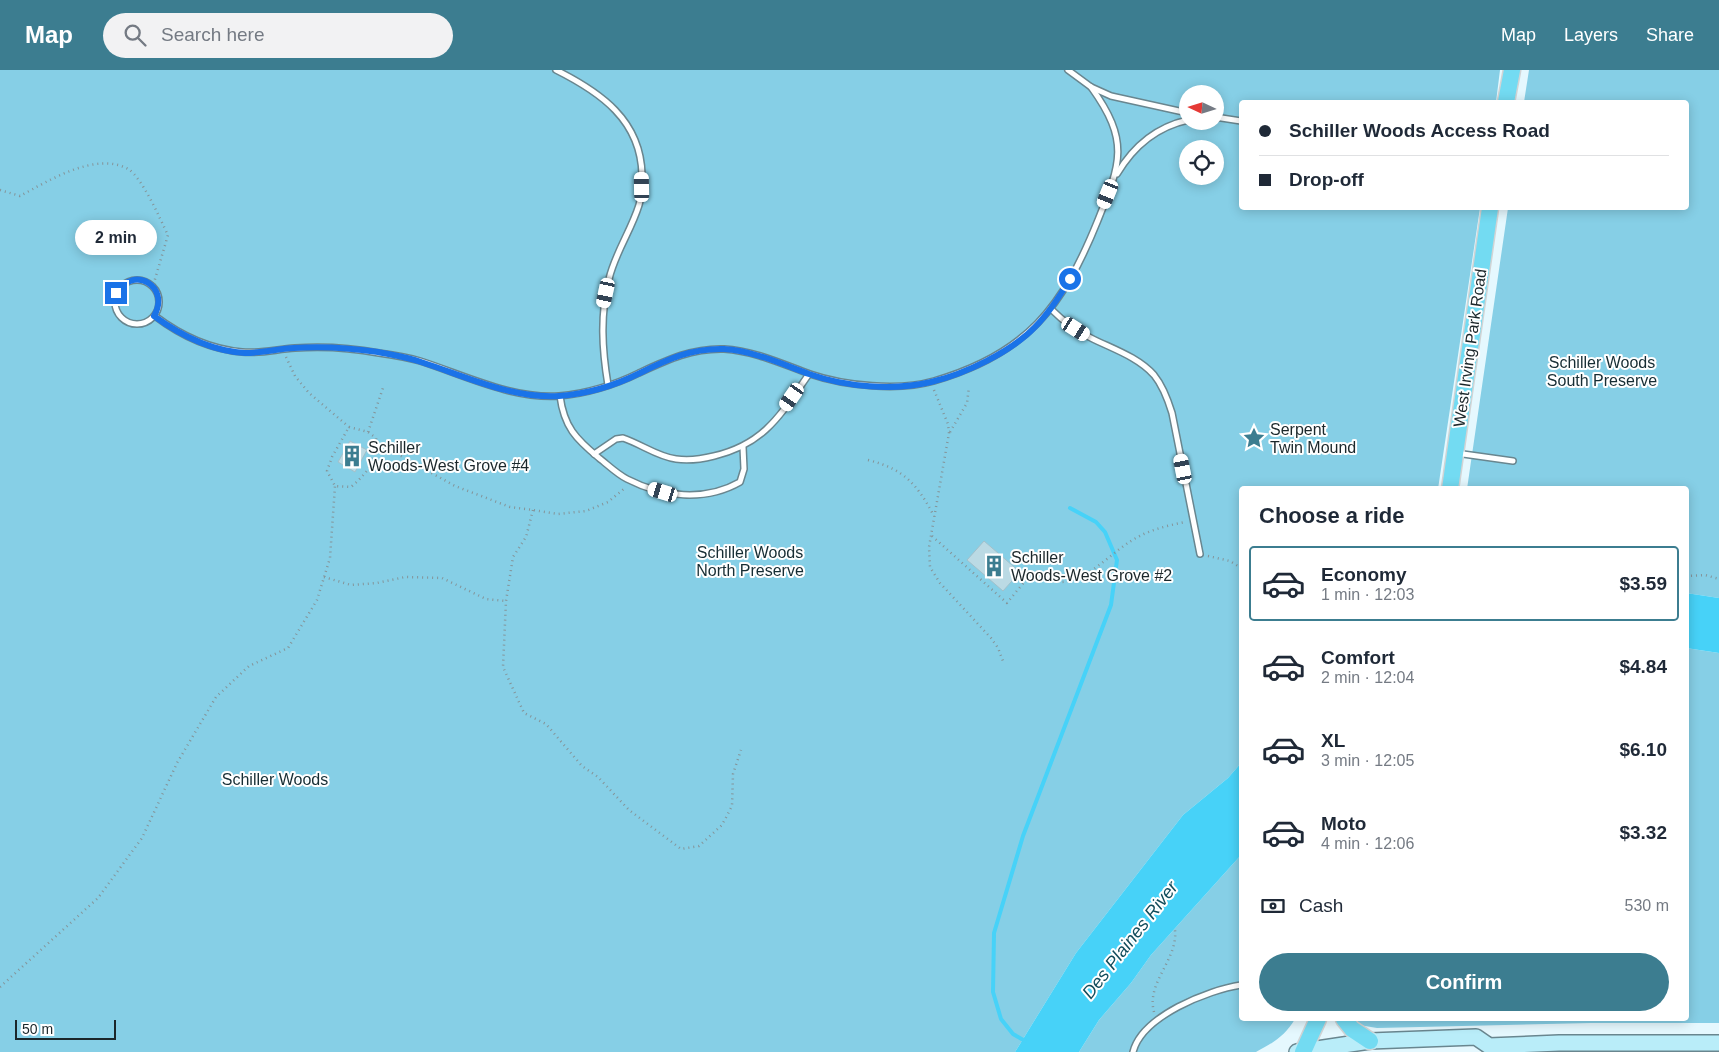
<!DOCTYPE html>
<meta charset="utf-8">
<style>
body{margin:0;font-family:Helvetica,sans-serif;background:#f2f2f3;color:#1f2937;height:100vh;display:flex;flex-direction:column;font-size:19px;white-space:nowrap}
*{box-sizing:border-box;margin:0}
p{font-size:16px;color:#747a83}
.icon{flex:none;width:28px;height:28px;fill:none;stroke:currentColor;stroke-width:2;stroke-linecap:round;stroke-linejoin:round}
.map{position:relative;flex:1;overflow:hidden}
.details{position:absolute;left:1239px;top:416px;width:450px;height:535px;display:flex;flex-direction:column;background:#fff;border-radius:5px;box-shadow:0 2px 12px #0003}
.details>*{flex:none}
.hud{position:absolute;left:1239px;top:30px;width:450px;height:110px;border-radius:5px;box-shadow:0 2px 12px #0003;display:grid;align-content:center;height:110px;padding:0 20px;background:#fff}
.needle{width:32px;rotate:274deg}
.fabs{position:absolute;left:1179px;top:15px;display:grid;gap:10px}
.fabs a{display:grid;place-items:center;width:45px;height:45px;border-radius:50%;background:#fff;box-shadow:0 2px 12px #0003;font-size:25px}
.scale{position:absolute;left:15px;bottom:12px;width:101px;box-sizing:border-box;padding-left:5px;border:2px solid #1b272b;border-top:0;font-size:14px;line-height:18px;white-space:nowrap;color:#1b272b;-webkit-text-stroke:4px #fff;paint-order:stroke}
.end{position:absolute;width:22px;height:22px;margin:-11px;border:6px solid #1a73e8;background:#fff;box-shadow:0 0 0 2px #fff}
.from{border-radius:50%}
.bubble{position:absolute;height:35px;border-radius:18px;background:#fff;box-shadow:0 2px 12px #0003;font-size:16px;font-weight:800;line-height:35px;text-align:center}
.car{position:absolute;width:15px;height:30px;margin:-15px -8px;border-radius:6px;box-shadow:0 0 4px 1px #0007;background:linear-gradient(#fff 24%,#345 0 40%,#fff 0 76%,#345 0 86%,#fff 0)}
.hud b{display:flex;align-items:center;gap:18px;height:48px;font-size:19px}
.hud b+b{border-top:1px solid #e0e1e3}
.hud i{width:12px;height:12px;background:#1f2937}
ul{padding:0;list-style:none}
li{display:flex;align-items:center;gap:15px;height:75px;margin:0 10px 8px;padding:0 10px;border:2px solid transparent;border-radius:5px}
li div{flex:1}
li b{display:block;font-size:19px}
li em{font-style:normal;font-weight:800}
li.selected{border-color:#3c7d90}
li>.icon{width:45px;height:45px;stroke-width:1.5}
h2{padding:0 20px;font-size:22px;line-height:60px}
.pay{display:flex;align-items:center;gap:12px;height:55px;padding:0 20px;font-size:19px}
.pay p{margin-inline-start:auto}
.primary-button{display:flex;gap:10px;margin-top:auto;padding:10px 20px}
.primary-button a{flex:1;height:58px;border-radius:30px;background:#3c7d90;color:#fff;font-size:20px;font-weight:800;line-height:58px;text-align:center}
header{display:flex;align-items:center;gap:30px;box-sizing:border-box;height:70px;padding:0 25px;background:#3c7d90;color:#fff}
header strong{font-size:24px}
nav{display:flex;gap:28px;margin-inline-start:auto;font-size:18px}
.search{width:350px;height:45px;background:#f2f2f3;display:flex;align-items:center;gap:12px;box-sizing:border-box;padding:0 18px;border-radius:28px;color:#747a83;font-size:19px}
.map>svg:first-child{display:block}
.green{fill:#86cfe6;fill-rule:evenodd}
.water{fill:#47d2f8}
.lines{fill:none;stroke-linecap:round;stroke-linejoin:round}
.stream{stroke:#47d2f8;stroke-width:4}
.building{fill:#bbdae4;stroke:#a2c0ca}
.service-casing{stroke:#69868f;stroke-width:8}
.secondary-casing{stroke:#69868f;stroke-width:18}
.primary-casing{stroke:#d1d4d5;stroke-width:19}
.path{stroke:#849499;stroke-width:2.5;stroke-dasharray:1 4;stroke-linecap:butt}
.service{stroke:#fff;stroke-width:5}
.secondary{stroke:#b9edf9;stroke-width:15}
.primary{stroke:#73dbf2;stroke-width:16}
.route{stroke:#1a73e8;stroke-width:6}
.labels{text-anchor:middle;dominant-baseline:central;stroke-width:4;stroke-linejoin:round;paint-order:stroke}
.street-label{font-size:16px;fill:#1b272b;stroke:#fff}
.park-label{font-size:16px;fill:#162d34;stroke:#fff}
.poi-label{font-size:16px;fill:#1b272b;stroke:#fff;text-anchor:start}
.water-label{font-size:18px;font-style:italic;fill:#124d5c;stroke:#fff}
</style>
<header>
<strong>Map</strong>
<div class="search"><svg class="icon" aria-label="search" viewBox="0 0 24 24"><circle cx="10" cy="10" r="6"/><path d="M15 15l6 6"/></svg>Search here</div>
<nav><a>Map</a><a>Layers</a><a>Share</a></nav>
</header>
<div class="map">
<svg width="1719" height="982" viewBox="0 0 1719 982">
<rect width="100%" height="100%" fill="#e5f8fe"/>
<g class="green">
<path d="M0 0H1500L1496 32H1241V138H1480L1438 419H1241V693L1228 708 1183 745 1076 883 1015 982H0ZM1188 24H1215V51H1188ZM1188 79H1215V106H1188Z"/>
<path d="M1529 0H1719V528L1686 523V419H1467L1508 138H1686V32H1524Z"/>
<path d="M1686 578 1719 583V953H1591L1377 958 1359 955 1352 949H1686Z"/>
<path d="M1241 785V949H1295C1285 966 1273 973 1256 982H1079L1099 950 1131 913 1151 885Z"/>
</g>
<g class="water">
<path d="M1686 523 1719 528V583L1686 578Z"/>
<path d="M1241 693V785L1151 885 1131 913 1099 950 1079 982H1015L1076 883 1183 745 1228 708Z"/>
</g>
<g class="lines">
<path class="stream" d="M1025 971 1013 964 1001 949 993 922 994 863 1023 766 1111 535 1117 490 1105 462 1096 452 1070 438"/>
</g>
<g class="building">
<path d="M350 371 367 380 355 402 338 392Z"/>
<path d="M984 471 1020 502 1003 521 967 490Z"/>
</g>
<g class="lines">
<g class="service-casing">
<g id="service">
<path d="M556 0C600 22 641 50 642 105 642 115 642 126 639 135 631 161 615 183 609 209 600 245 602 279 608 315"/>
<path d="M1068 0 1091 17 1111 26 1188 43"/>
<path d="M1215 47 1241 51"/>
<path d="M1117 104C1133 77 1156 57 1188 50"/>
<circle cx="137" cy="232" r="22"/>
<path d="M1051 239C1063 251 1076 261 1091 268 1113 279 1138 287 1154 305 1163 316 1168 330 1172 343L1200 484"/>
<path d="M155 246C180 265 209 279 242 282 260 284 277 279 295 278 323 276 352 278 379 283 393 285 407 287 420 291 464 305 511 329 559 326 585 324 615 315 639 303 667 290 692 278 724 279 755 281 782 294 810 304 845 316 899 321 934 311 1027 284 1063 237 1098 150 1121 93 1130 71 1091 17"/>
<path d="M560 326C564 357 576 369 599 388 608 395 617 404 627 409 662 427 705 432 740 412L744 399 743 377"/>
<path d="M1456 383 1513 391"/>
<path d="M594 384 616 369 623 368C641 374 658 387 676 389 689 391 702 389 714 386 765 374 781 344 809 304"/>
<path d="M1133 982C1142 946 1208 920 1241 915"/>
</g>
</g>
<g class="secondary-casing">
<path id="secondary" d="M1297 982 1370 971 1476 967 1489 976 1559 973H1719"/>
</g>
<g class="primary-casing">
<g id="primary">
<path d="M1506 32 1512 0"/>
<path d="M1450 419 1490 138"/>
<path d="M1344 949 1352 959 1370 971"/>
<path d="M1303 982 1318 949"/>
</g>
</g>
<g class="path">
<path d="M0 120 20 126C48 111 96 81 128 99 142 107 160 149 168 165L153 216"/>
<path d="M286 287 295 306 309 323 349 357"/>
<path d="M934 320 948 354 949 363 929 477 930 497 940 513 991 568 998 578 1003 591"/>
<path d="M349 357 368 362 376 368C378 390 367 403 351 417L335 416 327 401 332 387Z"/>
<path d="M368 362 384 315"/>
<path d="M950 362 967 333 969 317"/>
<path d="M377 380 394 382 455 416 510 437 533 440 558 444 586 441 608 432 625 418"/>
<path d="M868 390C904 399 917 414 934 446"/>
<path d="M533 440 526 467 513 487 506 531 503 597 524 643 546 654 582 696 598 707 629 740 681 779 699 776 722 755 732 736 733 704 741 680"/>
<path d="M932 466 1007 533 1034 500C1069 533 1102 489 1131 471 1148 460 1166 456 1185 452"/>
<path d="M1208 486 1230 491 1241 498"/>
<path d="M1686 506 1705 505 1719 509"/>
<path d="M324 507 351 515 377 513 405 507 442 508 486 529 506 531"/>
<path d="M0 917 98 828 142 768 177 693 216 627 249 596 288 578 317 530 330 488 335 416"/>
<path d="M1154 942C1146 912 1178 890 1175 860"/>
</g>
<use href="#service" class="service"/>
<use href="#secondary" class="secondary"/>
<use href="#primary" class="primary"/>
</g>
<g class="lines">
<path class="route" d="M116 223C134 194 171 217 154 246 180 265 212 281 245 283 261 283 277 279 294 278 321 276 351 278 378 282 392 285 407 287 421 292 465 306 512 329 559 326 586 324 616 315 640 303 668 289 692 278 724 279 754 281 782 294 809 304 846 317 893 321 931 312 965 304 1011 282 1035 257 1049 243 1060 226 1070 209"/>
</g>
<defs>
<g id="sight-bare" transform="scale(1.725)"><path d="M0-6L1.8-2.2L6-1.7L2.9 1.2L3.7 5.4L0 3.3L-3.7 5.4L-2.9 1.2L-6-1.7L-1.8-2.2Z" fill="#3c7d90" stroke="#fff" stroke-width="2.5" paint-order="stroke"/></g>
<g id="building-bare" transform="scale(1.725)"><path d="M-4-6H4V6H1V3H-1V6H-4ZM-2.5-4.3h1.7v1.8h-1.7ZM.8-4.3h1.7v1.8H.8ZM-2.5-1h1.7V.8h-1.7ZM.8-1h1.7V.8H.8Z" fill="#3c7d90" stroke="#fff" stroke-width="2.5" paint-order="stroke"/></g>
</defs>
<g fill-rule="evenodd">
<use href="#sight-bare" x="1254" y="368"/>
<use href="#building-bare" x="352" y="386"/>
<use href="#building-bare" x="994" y="496"/>
</g>
<g class="labels">
<g class="street-label">
<text transform="translate(1470 278) rotate(-82)">West Irving Park Road</text>
</g>
<g class="park-label">
<text x="1602" y="292">Schiller Woods<tspan x="1602" dy="18">South Preserve</tspan></text>
<text x="750" y="482">Schiller Woods<tspan x="750" dy="18">North Preserve</tspan></text>
<text x="275" y="709">Schiller Woods</text>
</g>
<g class="poi-label">
<text x="1270" y="359">Serpent<tspan x="1270" dy="18">Twin Mound</tspan></text>
<text x="368" y="377">Schiller<tspan x="368" dy="18">Woods-West Grove #4</tspan></text>
<text x="1011" y="487">Schiller<tspan x="1011" dy="18">Woods-West Grove #2</tspan></text>
</g>
<g class="water-label">
<text transform="translate(1130 870) rotate(-52)">Des Plaines River</text>
</g>
</g>
</svg>
<div class="fabs">
<a><svg class="needle" viewBox="-14 -14 28 28"><path d="M0-13l5 13h-10z" fill="#e53935"/><path d="M0 13l5-13h-10z" fill="#747a83"/></svg></a>
<a><svg class="icon" aria-label="locate" viewBox="0 0 24 24"><circle cx="12" cy="12" r="6"/><path d="M12 2v4M12 18v4M2 12h4M18 12h4"/></svg></a>
</div>
<div class="scale">50 m</div>
<i class="end from" style="left:1070px;top:209px"></i>
<i class="end" style="left:116px;top:223px"></i>
<div class="bubble" style="left:75px;top:150px;width:82px">2 min</div>
<i class="car" style="left:642px;top:117px;rotate:359deg"></i>
<i class="car" style="left:1108px;top:124px;rotate:202deg"></i>
<i class="car" style="left:606px;top:223px;rotate:192deg"></i>
<i class="car" style="left:1076px;top:259px;rotate:122deg"></i>
<i class="car" style="left:792px;top:327px;rotate:215deg"></i>
<i class="car" style="left:1183px;top:399px;rotate:349deg"></i>
<i class="car" style="left:663px;top:422px;rotate:287deg"></i>
<div class="hud">
<b><i class="from"></i>Schiller Woods Access Road</b>
<b><i></i>Drop-off</b>
</div>
<section class="details">
<h2>Choose a ride</h2>
<ul>
<li class="selected"><svg class="icon" aria-label="car" viewBox="0 0 24 24"><path d="M5 17H2v-5l4-1 3-4h7l3 4 3 1v5h-3M9 17h6M6 11h13"/><circle cx="7" cy="17" r="2"/><circle cx="17" cy="17" r="2"/></svg><div><b>Economy</b><p>1 min · 12:03</p></div><em>$3.59</em></li>
<li><svg class="icon" aria-label="car" viewBox="0 0 24 24"><path d="M5 17H2v-5l4-1 3-4h7l3 4 3 1v5h-3M9 17h6M6 11h13"/><circle cx="7" cy="17" r="2"/><circle cx="17" cy="17" r="2"/></svg><div><b>Comfort</b><p>2 min · 12:04</p></div><em>$4.84</em></li>
<li><svg class="icon" aria-label="car" viewBox="0 0 24 24"><path d="M5 17H2v-5l4-1 3-4h7l3 4 3 1v5h-3M9 17h6M6 11h13"/><circle cx="7" cy="17" r="2"/><circle cx="17" cy="17" r="2"/></svg><div><b>XL</b><p>3 min · 12:05</p></div><em>$6.10</em></li>
<li><svg class="icon" aria-label="car" viewBox="0 0 24 24"><path d="M5 17H2v-5l4-1 3-4h7l3 4 3 1v5h-3M9 17h6M6 11h13"/><circle cx="7" cy="17" r="2"/><circle cx="17" cy="17" r="2"/></svg><div><b>Moto</b><p>4 min · 12:06</p></div><em>$3.32</em></li>
</ul>
<div class="pay"><svg class="icon" aria-label="cash" viewBox="0 0 24 24"><path d="M3 7h18v10H3z"/><circle cx="12" cy="12" r="2"/></svg>Cash<p>530 m</p></div>
<div class="primary-button"><a>Confirm</a></div>
</section>
</div>
